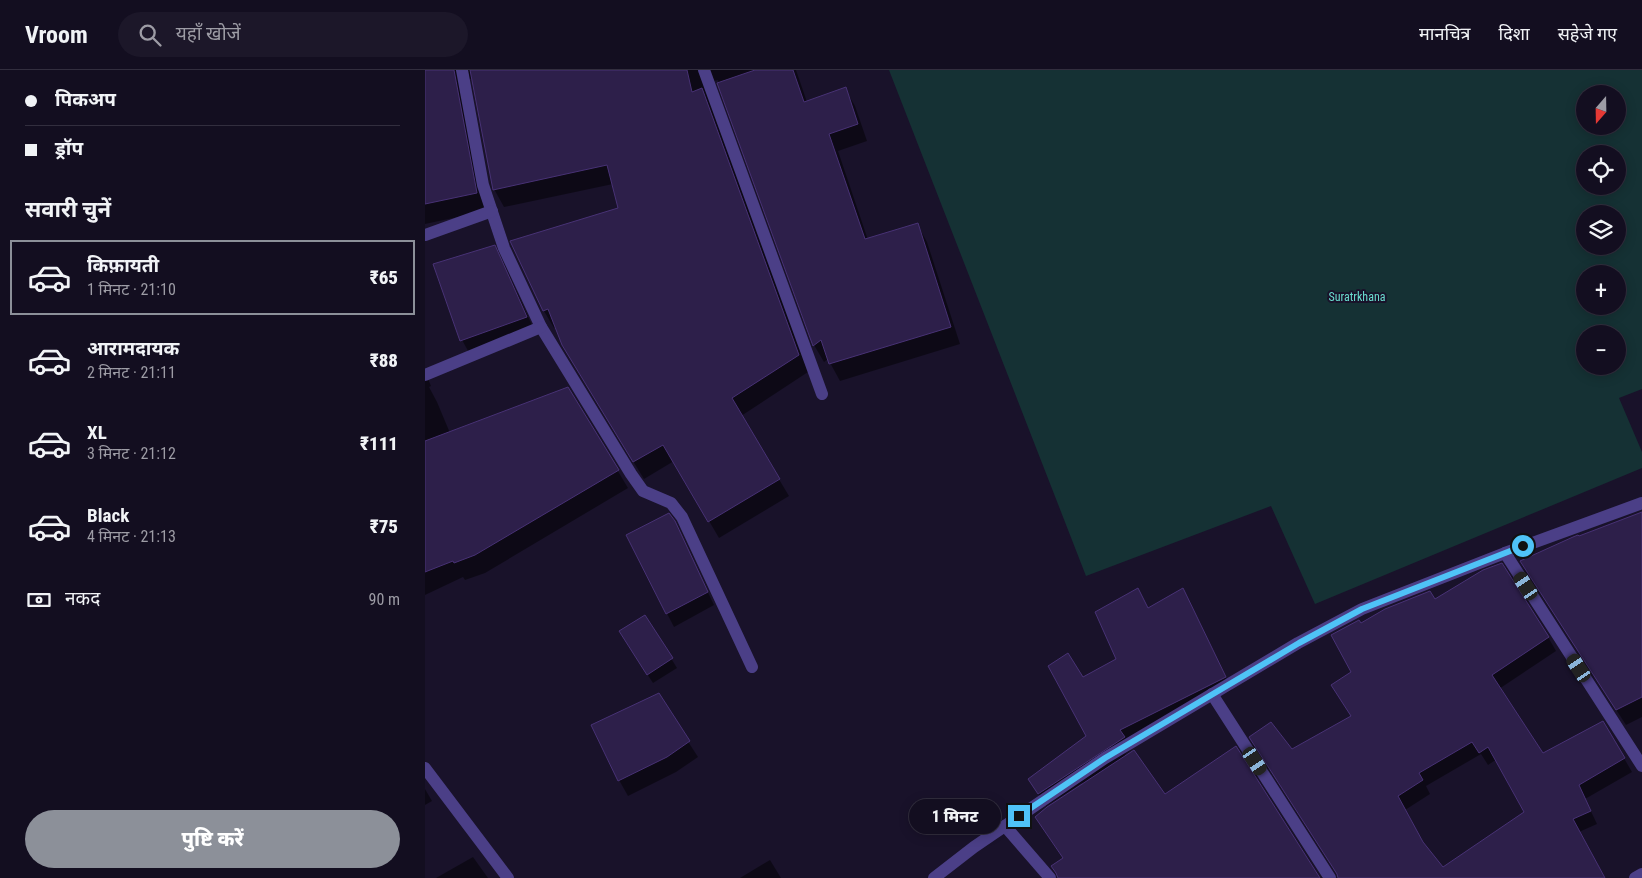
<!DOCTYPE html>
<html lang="hi">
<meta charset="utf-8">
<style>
body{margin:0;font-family:"Roboto Condensed","Noto Sans Devanagari",sans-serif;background:#1c1729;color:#f1f3f6;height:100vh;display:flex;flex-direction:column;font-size:19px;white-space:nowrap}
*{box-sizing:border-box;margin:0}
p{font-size:16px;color:#9d9ca5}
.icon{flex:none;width:28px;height:28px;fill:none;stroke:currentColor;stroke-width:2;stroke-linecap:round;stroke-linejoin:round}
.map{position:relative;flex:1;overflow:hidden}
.sheet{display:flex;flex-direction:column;background:#130e20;width:425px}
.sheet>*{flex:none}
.banner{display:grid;align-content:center;height:110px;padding:0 25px;background:#130e20}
.needle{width:32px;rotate:200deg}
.fabs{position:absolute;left:1151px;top:15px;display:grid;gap:10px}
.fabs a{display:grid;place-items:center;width:50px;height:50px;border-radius:50%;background:#130e20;box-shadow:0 2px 12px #0003,0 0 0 1px #322e3e;font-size:25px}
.end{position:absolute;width:22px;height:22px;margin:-11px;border:6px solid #4fc3f7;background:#111;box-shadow:0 0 0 2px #111}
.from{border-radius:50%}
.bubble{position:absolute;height:35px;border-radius:18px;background:#130e20;box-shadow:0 2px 12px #0003,0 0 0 1px #322e3e;font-size:16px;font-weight:800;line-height:35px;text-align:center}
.car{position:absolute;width:15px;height:30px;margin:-15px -8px;border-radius:6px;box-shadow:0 0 4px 1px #0007;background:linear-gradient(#222 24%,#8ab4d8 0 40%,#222 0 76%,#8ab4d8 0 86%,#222 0)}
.banner b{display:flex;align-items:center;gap:18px;height:48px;font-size:19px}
.banner b+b{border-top:1px solid #322e3e}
.banner i{width:12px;height:12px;background:#f1f3f6}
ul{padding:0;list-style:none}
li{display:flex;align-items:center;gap:15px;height:75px;margin:0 10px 8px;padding:0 15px;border:2px solid transparent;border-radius:0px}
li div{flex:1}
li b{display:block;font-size:19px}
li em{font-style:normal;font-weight:800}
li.active{border-color:#8c9099}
li>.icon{width:45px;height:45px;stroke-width:1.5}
h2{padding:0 25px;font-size:22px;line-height:60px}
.pay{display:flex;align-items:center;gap:12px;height:55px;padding:0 25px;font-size:19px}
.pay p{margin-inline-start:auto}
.cta{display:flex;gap:10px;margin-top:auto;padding:10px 25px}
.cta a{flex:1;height:58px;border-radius:30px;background:#8c9099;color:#fff;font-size:20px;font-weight:800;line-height:58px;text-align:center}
header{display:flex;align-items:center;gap:30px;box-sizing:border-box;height:70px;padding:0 25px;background:#130e20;border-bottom:1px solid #322e3e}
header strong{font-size:24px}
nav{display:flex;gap:28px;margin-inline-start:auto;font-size:18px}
.search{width:350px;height:45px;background:#1c1729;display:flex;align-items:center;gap:12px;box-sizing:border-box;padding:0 18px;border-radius:28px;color:#9d9ca5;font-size:19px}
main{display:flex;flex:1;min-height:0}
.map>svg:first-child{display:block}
.green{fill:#153134;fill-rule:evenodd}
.shadow{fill:#0007;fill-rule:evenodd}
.building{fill:#2d1f4a;stroke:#483275;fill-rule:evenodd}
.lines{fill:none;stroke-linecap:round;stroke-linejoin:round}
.minor{stroke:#4b3f87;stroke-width:12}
.route{stroke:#4fc3f7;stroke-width:6}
.labels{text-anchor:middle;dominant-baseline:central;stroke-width:4;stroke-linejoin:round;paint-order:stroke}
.park-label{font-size:12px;fill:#69dcce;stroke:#19122a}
</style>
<header>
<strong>Vroom</strong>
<div class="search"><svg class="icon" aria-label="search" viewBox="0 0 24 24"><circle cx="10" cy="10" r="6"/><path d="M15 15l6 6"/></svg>यहाँ खोजें</div>
<nav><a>मानचित्र</a><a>दिशा</a><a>सहेजे गए</a></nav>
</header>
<main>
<section class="sheet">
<div class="banner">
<b><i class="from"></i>पिकअप</b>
<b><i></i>ड्रॉप</b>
</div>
<h2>सवारी चुनें</h2>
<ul>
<li class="active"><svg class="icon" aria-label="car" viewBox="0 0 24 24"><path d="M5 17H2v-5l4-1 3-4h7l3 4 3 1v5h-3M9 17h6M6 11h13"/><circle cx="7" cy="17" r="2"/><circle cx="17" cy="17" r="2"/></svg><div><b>किफ़ायती</b><p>1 मिनट · 21:10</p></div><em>₹65</em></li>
<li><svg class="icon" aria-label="car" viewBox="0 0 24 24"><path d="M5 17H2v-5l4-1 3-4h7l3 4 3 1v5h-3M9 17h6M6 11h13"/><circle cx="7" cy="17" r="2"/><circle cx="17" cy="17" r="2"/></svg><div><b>आरामदायक</b><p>2 मिनट · 21:11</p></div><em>₹88</em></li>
<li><svg class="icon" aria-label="car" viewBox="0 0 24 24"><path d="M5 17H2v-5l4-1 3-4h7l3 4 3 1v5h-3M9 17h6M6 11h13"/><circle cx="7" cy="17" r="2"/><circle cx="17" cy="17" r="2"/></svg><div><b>XL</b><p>3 मिनट · 21:12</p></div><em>₹111</em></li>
<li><svg class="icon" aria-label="car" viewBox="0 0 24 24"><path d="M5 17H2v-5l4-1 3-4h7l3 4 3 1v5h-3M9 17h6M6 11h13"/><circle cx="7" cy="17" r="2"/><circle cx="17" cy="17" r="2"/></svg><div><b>Black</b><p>4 मिनट · 21:13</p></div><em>₹75</em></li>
</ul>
<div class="pay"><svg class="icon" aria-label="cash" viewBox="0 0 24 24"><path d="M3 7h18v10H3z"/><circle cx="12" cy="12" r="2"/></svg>नकद<p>90 m</p></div>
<div class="cta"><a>पुष्टि करें</a></div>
</section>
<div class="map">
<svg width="1217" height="808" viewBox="0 0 1217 808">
<rect width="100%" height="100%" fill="#19122a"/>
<path class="green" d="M464 0H1217V319L1194 328 1217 382V398L890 534 846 436 661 506ZM1160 24H1192V56H1160ZM1160 84H1192V116H1160ZM1160 144H1192V176H1160ZM1160 204H1192V236H1160ZM1160 264H1192V296H1160Z"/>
<g class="shadow">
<path d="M0 0H371L382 32 420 19 430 36 442 71 413 81 443 170 492 154 502 172 535 274 415 311 403 289 399 292 389 275 293 10 283 12 383 302 316 346 364 426 294 468 249 391 219 409 148 293 131 257 129 258 119 241 87 171 194 139 188 114 79 137 69 119 48 9H45L39 15 61 141 0 154Z"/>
<path d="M69 177 79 194 111 264 47 288 37 270Z"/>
<path d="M0 302 6 316 4 317 12 332 25 363 143 318 203 418 60 503 40 510 38 507 0 525Z"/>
<path d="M1217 443V647L1201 655 1106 507 1153 468Z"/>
<path d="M249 452 289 535 249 557 202 466Z"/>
<path d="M1010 530 1123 567 1131 581 1074 619 1117 684 1178 652 1207 702 1160 729 1172 754 1154 762 1179 808H922L867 680 927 647 928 603 936 555ZM1056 684 1063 695 1072 689 1101 742 1018 799 999 774 980 740 1005 724 1001 716Z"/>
<path d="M765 533 807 620 702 673 706 680 700 684 701 686 663 808H651L616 756 658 715 657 713 621 736 612 722 663 666 658 608 693 589 723 540Z"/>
<path d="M220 546 252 598 228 613 200 570Z"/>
<path d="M233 625 273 687 251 702 203 726 194 710Z"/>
<path d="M0 719 7 731 0 735Z"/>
<path d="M48 787 63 808H11Z"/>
<path d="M345 790 356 808H315Z"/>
</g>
<g class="building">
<path d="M0 0H29L52 123 0 134Z"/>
<path d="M45 0H262L267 22 277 18 374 285 307 328 355 409 283 452 238 375 208 392 137 275 123 239 118 241 85 171 193 138 182 95 68 120Z"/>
<path d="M330 0H368L379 32 421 17 433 54 404 64 440 169 493 153 526 257 404 294 396 270 388 276 292 13Z"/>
<path d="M70 175 102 247 35 271 8 194Z"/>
<path d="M143 317 194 400 50 485 29 493 28 491 0 502V371Z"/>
<path d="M1217 442V627L1191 640 1095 491 1148 467 1153 465 1154 466Z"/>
<path d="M244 443 250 451 283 522 241 544 201 465Z"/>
<path d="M1077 493 1124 567 1067 605 1118 683 1178 651 1200 688 1154 715 1166 741 1148 749 1180 808H913L912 804 824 667 846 652 867 679 926 646 906 615 926 602 906 565 934 550 936 553 960 539 1005 521 1010 529 1058 500ZM1047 672 1054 683 1063 677 1099 742 1018 797 998 772 973 726 998 710 994 703Z"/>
<path d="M713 518 723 538 758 518 801 607 695 660 700 667 613 724 603 709 661 666 623 596 643 583 658 607 691 589 670 542Z"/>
<path d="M220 545 248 588 222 605 194 561Z"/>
<path d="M234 623 265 671 242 687 193 711 166 655Z"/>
<path d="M811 676 895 808H633L631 803 626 796 638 788 610 747 622 737 709 680 740 724Z"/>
</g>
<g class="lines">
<g class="minor">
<path d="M37 0 58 115 79 178 116 257 206 404 218 421 246 433 257 447 327 597"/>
<path d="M279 0 397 324"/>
<path d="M0 165 67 141"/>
<path d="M0 305 116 257"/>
<path d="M1080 483 1217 696"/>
<path d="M787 624 905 808"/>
<path d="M0 698 83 808"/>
<path d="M580 756 625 808"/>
<path d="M509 808 549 777 680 688 873 573 937 539 1080 483 1217 433"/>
<path d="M1210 808 1217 804"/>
</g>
</g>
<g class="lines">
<path class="route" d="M594 746 680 688 874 573 937 539 1098 476"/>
</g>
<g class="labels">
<g class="park-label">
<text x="932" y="227">Suratrkhana</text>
</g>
</g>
</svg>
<div class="fabs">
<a><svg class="needle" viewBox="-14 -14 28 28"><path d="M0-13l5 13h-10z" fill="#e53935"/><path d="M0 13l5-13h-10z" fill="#9d9ca5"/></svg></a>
<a><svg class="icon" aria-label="locate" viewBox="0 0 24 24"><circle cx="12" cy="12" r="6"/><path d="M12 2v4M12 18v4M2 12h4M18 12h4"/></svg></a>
<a><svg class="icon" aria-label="layers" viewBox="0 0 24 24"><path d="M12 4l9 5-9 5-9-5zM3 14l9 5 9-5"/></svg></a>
<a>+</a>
<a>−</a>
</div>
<i class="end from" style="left:1098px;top:476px"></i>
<i class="end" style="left:594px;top:746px"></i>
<div class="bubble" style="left:484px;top:729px;width:92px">1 मिनट</div>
<i class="car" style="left:1101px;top:516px;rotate:327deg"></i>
<i class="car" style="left:1154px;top:598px;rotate:327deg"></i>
<i class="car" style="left:830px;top:691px;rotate:147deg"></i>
</div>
</main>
